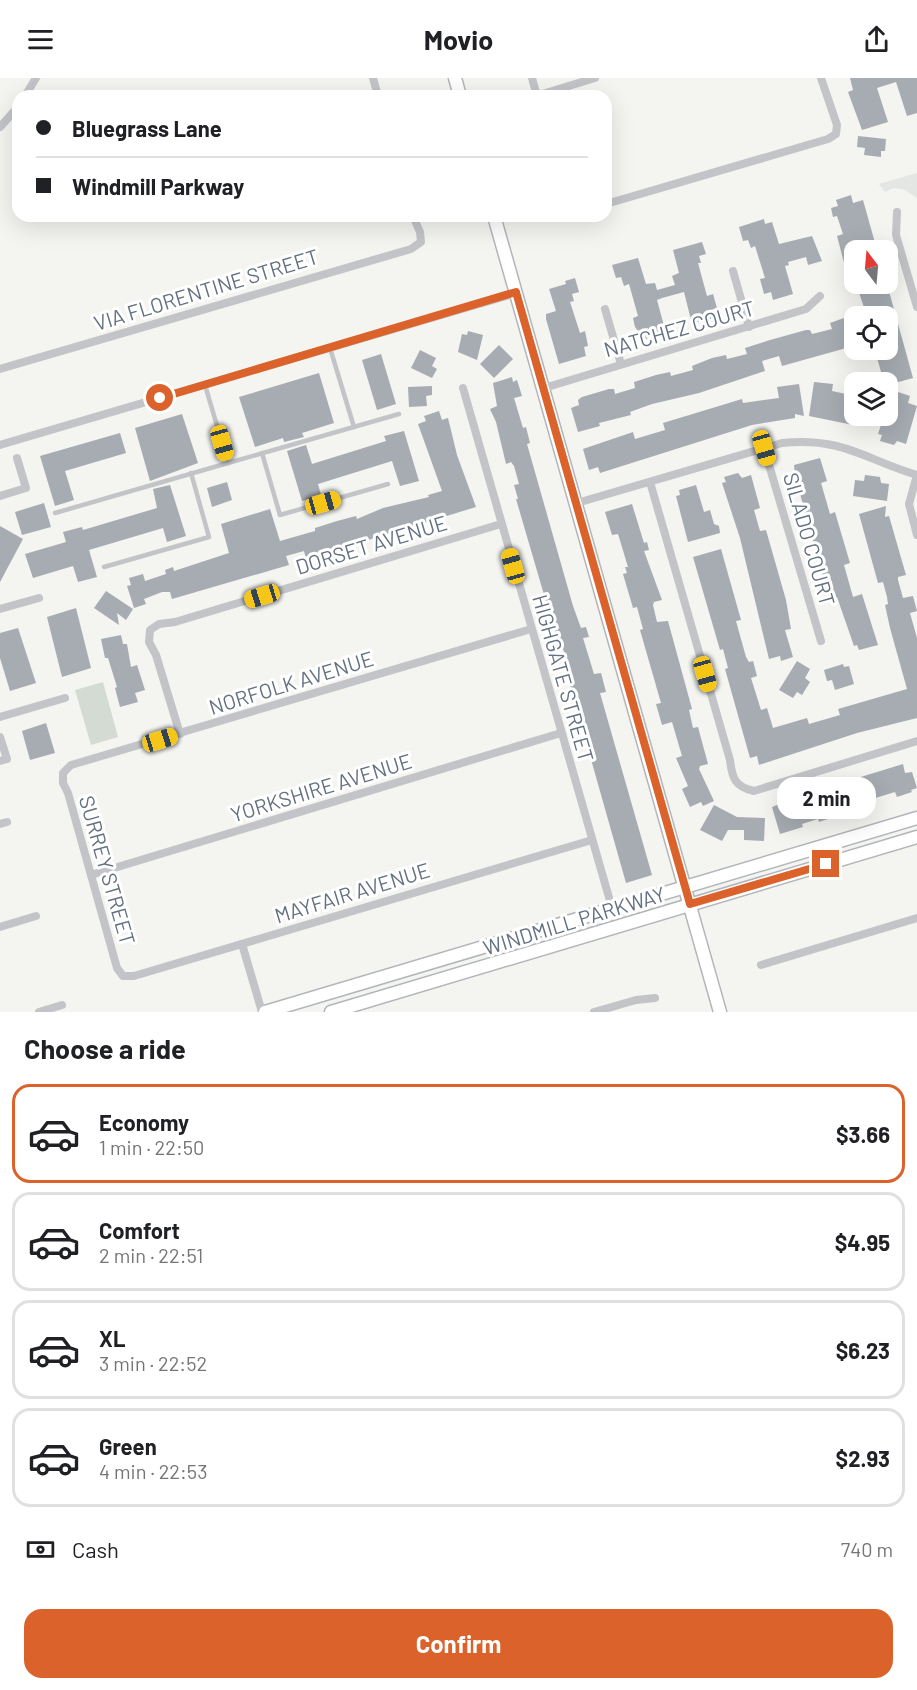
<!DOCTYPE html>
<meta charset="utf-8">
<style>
body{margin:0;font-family:Barlow,sans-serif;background:#f6f6f6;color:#202124;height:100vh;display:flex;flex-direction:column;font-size:22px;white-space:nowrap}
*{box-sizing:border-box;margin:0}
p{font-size:20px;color:#757577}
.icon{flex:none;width:33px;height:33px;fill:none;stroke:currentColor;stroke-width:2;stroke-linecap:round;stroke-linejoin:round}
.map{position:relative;height:934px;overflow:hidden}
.details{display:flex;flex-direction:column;background:#fff;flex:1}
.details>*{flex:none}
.guide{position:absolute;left:12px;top:12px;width:600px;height:132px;border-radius:18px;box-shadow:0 6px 24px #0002;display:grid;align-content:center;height:132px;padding:0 24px;background:#fff}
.needle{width:39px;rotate:344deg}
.tools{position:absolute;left:844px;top:162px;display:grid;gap:12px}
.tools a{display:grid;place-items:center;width:54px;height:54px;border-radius:12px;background:#fff;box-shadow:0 6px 24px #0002;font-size:30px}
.end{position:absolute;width:27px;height:27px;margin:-14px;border:8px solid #db622a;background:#fff;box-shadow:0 0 0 3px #fff}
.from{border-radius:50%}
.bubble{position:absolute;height:42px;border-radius:18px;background:#fff;box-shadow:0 6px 24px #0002;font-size:20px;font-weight:700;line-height:42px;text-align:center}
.car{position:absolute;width:18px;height:36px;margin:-18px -9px;border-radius:8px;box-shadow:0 0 4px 2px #0007;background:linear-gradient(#f5c518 24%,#345 0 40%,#f5c518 0 76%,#345 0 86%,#f5c518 0)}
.guide b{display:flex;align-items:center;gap:21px;height:57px;font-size:22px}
.guide b+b{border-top:2px solid #e0e0e0}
.guide i{width:15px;height:15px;background:#202124}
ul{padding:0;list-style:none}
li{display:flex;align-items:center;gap:18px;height:99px;margin:0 12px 9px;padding:0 12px;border:3px solid #e0e0e0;border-radius:18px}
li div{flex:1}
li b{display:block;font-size:22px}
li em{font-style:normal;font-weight:700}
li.selected{border-color:#db622a}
li>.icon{width:54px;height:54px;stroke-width:1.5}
h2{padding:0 24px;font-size:27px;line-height:72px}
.pay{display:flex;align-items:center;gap:15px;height:66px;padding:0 24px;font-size:22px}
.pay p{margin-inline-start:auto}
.action{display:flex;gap:12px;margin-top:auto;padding:12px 24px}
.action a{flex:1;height:69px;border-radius:18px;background:#db622a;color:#fff;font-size:24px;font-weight:700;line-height:69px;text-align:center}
header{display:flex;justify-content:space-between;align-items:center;height:78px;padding:0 24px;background:#fff;font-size:27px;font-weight:700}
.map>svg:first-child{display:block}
.built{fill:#e4e6e4}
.green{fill:#d4dbd2}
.building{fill:#a6acb2}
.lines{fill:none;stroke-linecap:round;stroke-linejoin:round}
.secondary-casing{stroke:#b2b6ba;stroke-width:15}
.lane{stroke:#c2c4c8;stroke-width:4.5}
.street{stroke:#c2c4c8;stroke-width:8}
.secondary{stroke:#fff;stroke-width:12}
.route{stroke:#db622a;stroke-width:8}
.labels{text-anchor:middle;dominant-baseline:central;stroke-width:6;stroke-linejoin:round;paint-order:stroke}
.street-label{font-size:21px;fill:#647180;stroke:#fff}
</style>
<header><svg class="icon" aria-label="menu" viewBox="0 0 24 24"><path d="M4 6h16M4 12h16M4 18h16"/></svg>Movio<svg class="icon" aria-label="share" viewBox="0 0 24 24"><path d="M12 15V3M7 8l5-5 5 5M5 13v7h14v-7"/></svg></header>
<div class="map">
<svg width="917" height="934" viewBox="0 0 917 934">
<rect width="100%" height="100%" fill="#f4f4f0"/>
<path class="built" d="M917 95V120L905 112 894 110 885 114 879 106Z"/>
<path class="green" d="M103 604 118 659 91 667 75 612Z"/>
<g class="building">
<path d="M850 0H917V35L907 38 896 4 877 10 888 44 862 52 848 14 853 12Z"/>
<path d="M858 58 886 61 885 73H881V79L864 77 865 70 857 69Z"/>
<path d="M851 117 853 125 863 122 877 172H855V198L848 200 837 158 843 156 837 138 833 139 831 130 838 128 836 122Z"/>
<path d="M764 141 765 146 772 144 779 166 812 158 822 183 808 187 806 179 788 184 789 187 785 188 793 216 773 222 771 214 764 216 760 201 765 200 755 168 751 170 748 162 743 163 739 149Z"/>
<path d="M702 164 706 176 699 178 701 185H698L707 218 713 216 717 230 711 232 714 240 692 246 684 214 662 220 657 222 666 255 646 261 643 252 638 253 635 249 633 240 638 238 629 206 624 208 621 199 616 200 612 187 638 180 646 206 655 205 657 212 675 207 672 198 679 195 673 172Z"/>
<path d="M575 200 579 214 572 216 574 223 570 224 580 255 585 253 588 268 584 269 586 278 559 286 546 241V236L556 233 549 211 566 206 565 203Z"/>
<path d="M856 206H887L913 300 888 307V304H884L877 280 872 282 869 272H888V238H867Z"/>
<path d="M844 240 850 269 782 288 779 278 762 283 765 293 699 315 652 326 630 334 631 337 599 345 600 348 578 354 571 330 579 327 578 322 582 319 609 311H614L615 316 635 310 634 304 656 297 670 294 671 298 693 292 692 288 712 280 726 277 727 281 747 276 745 270 770 262 806 252H810L812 256 832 251 830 245Z"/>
<path d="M468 253 483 257 477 282 458 274 462 256 467 257Z"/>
<path d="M499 267 513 281 494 300 480 286Z"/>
<path d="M420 272 436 280 432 288 437 291 432 300 411 290Z"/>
<path d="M381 276 396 326 377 332 362 282Z"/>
<path d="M319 295 334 345 302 355 304 359 284 364 283 360 255 369 239 319Z"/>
<path d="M512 299 513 304 517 302 522 318 514 320 523 350 526 349 530 365 527 366 573 528 581 550 586 549 589 559 583 560 594 596 601 595 606 614 600 615 652 797 626 805 564 586 567 585 562 567 559 568 516 421H518L514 407 519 406 514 388 511 384 506 386 496 344 490 331 497 328 493 305Z"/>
<path d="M814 304 833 306 832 313 855 318V338H860L858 348 809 338Z"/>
<path d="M799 306 804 338 795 336V340L752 347 600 395 598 389 589 392 583 371 633 354 635 361 665 352 663 345 742 321 743 325 779 320 777 309Z"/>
<path d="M432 308V317L426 318 427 328 409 329 408 309Z"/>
<path d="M892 312 910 318 908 325 917 328 906 366 897 363 894 367 880 363 882 357 878 356 883 341 888 343V324Z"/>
<path d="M439 333 442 342 448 340 457 377 476 429 306 481 304 473 286 478 289 487 172 521 170 514H162L144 521 146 526 134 530 127 508 131 507 129 500 143 496 145 503 166 496 165 492 173 489 174 493 229 475 221 446 270 431 280 463 315 453V450L337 443 356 438 357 441 383 430 429 419 428 417 442 413 418 346 426 343 424 338Z"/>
<path d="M182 336 198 385 150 403 135 350Z"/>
<path d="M404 353 419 403 400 408 392 383 318 406 321 417 302 423 287 373 306 367 312 386 386 363 384 358Z"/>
<path d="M120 355 126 375 65 393 74 422 55 428 40 378Z"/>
<path d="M820 380 827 403 821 405 830 436 835 434 842 458 850 485 844 487 853 519 862 516 878 567 859 572 857 567 854 568 837 519 834 520 833 514 828 516 795 398 794 387Z"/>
<path d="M738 395 742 400 751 397 760 430 754 432 760 453 766 452 786 522 791 551 785 552 793 579 781 583 780 578 769 581 740 460 722 405 726 404 724 399Z"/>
<path d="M865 397 880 399 881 405 889 406 887 423 853 418 855 402 864 403Z"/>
<path d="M227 404 232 422 212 429 207 410Z"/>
<path d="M170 407 186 458 167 464 163 450 89 472 97 499 78 504 73 488 33 500 25 476 66 464 63 454 82 449 83 452 157 430 153 411Z"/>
<path d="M696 407 704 434 710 432 714 446 719 448 720 455 688 464 676 418 680 417 679 412Z"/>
<path d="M44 425 51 449 22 457 15 434Z"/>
<path d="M632 426 644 465 647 464 649 472 644 473 662 522 654 524 653 527 657 544 668 543 692 631 689 632 693 650 698 649 708 686 700 688 699 691 714 723 703 728 701 724 690 729 682 711 688 708 676 680 682 678 672 644 662 647 656 626 661 625 640 552 643 551 637 529 633 530 623 496 627 495 625 489H628L618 456 612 457 605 434Z"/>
<path d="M886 428 885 439 889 438 906 497 898 499V502L903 520 913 518 917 533 910 535 917 560V640L857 655 759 687 757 678 750 680 725 591 728 590 723 571 720 572 693 479 721 471 741 542 736 543 746 579 749 584 753 583 757 598 751 600 761 632 767 630 773 650 807 640 809 646 840 637 838 631 907 611 890 550 885 527 888 526 887 519 883 504 878 505 859 436Z"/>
<path d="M0 448 23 461 0 504Z"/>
<path d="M106 513 133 531 126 542 117 535 119 547 94 530Z"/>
<path d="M76 530 91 590 62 599 47 539Z"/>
<path d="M18 550 36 605 10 613 0 580V555Z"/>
<path d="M121 557 123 566H127L131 589 137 587 145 612 135 615 138 624 120 629 115 610 117 609 108 580H105L101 561Z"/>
<path d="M797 583 810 591 805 600 810 604 802 617 797 614 793 620 779 612Z"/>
<path d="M843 586 844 589 849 588 854 606 835 612 832 602 827 603 824 592Z"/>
<path d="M46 645 55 675 30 682 22 653Z"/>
<path d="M903 686 905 695 912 694 917 710 911 712 912 714 897 719 895 714 859 725 860 730 819 744 818 741 802 746 803 749 780 756 772 729 799 718Z"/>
<path d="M714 727 737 739 765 740 764 763 744 762V752H728L722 763 700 752Z"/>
</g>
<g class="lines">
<g class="secondary-casing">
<g id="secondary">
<path d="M455 0 460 18"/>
<path d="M494 138 720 934"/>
<path d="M265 934 917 740"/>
<path d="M331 934 917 759"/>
</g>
</g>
<g class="lane">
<path d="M330 270 354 349"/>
<path d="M262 375 280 437 388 406"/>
<path d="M228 385 399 336"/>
<path d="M55 435 228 385 205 307"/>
<path d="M104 489 209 459 191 395"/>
</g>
<g class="street">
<path d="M373 0 378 18"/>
<path d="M532 0 537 18"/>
<path d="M25 18 36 0"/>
<path d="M536 18 595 0"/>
<path d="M0 49 18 29"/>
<path d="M606 126 828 61 836 56 837 47 821 0"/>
<path d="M897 134 896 157 917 229"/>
<path d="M92 139V138"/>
<path d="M733 193 749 249"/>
<path d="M605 231 621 286"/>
<path d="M0 291 411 171 421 164 420 154 413 138"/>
<path d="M463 310 612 830"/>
<path d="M544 310 806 231 820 218"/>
<path d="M0 367 516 215"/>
<path d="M764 370 821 563"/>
<path d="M650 404 730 682C732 700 735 709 754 713L917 663"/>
<path d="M0 418 26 410 17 380"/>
<path d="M577 425 782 365C843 359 864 381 917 397L909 426 917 457"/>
<path d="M0 531 39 520"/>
<path d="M531 551 71 687 63 695V705L68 715 117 890 123 898H134L592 762"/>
<path d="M0 639 65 620"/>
<path d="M180 656 156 577 149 564 150 552 159 546 175 544 501 446"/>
<path d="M0 659 7 681 0 683"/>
<path d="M0 746 7 744"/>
<path d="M91 797 561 655"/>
<path d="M0 849 36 838"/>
<path d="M242 866 262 934"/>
<path d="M761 887 917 840"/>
<path d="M39 934 62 927"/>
<path d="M594 934 636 922 655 920"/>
</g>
<use href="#secondary" class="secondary"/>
</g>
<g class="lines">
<path class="route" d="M160 320 516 214 690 826 826 786"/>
</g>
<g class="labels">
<g class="street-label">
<text transform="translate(206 211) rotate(-17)">VIA FLORENTINE STREET</text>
<text transform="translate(679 250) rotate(-16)">NATCHEZ COURT</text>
<text transform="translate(810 461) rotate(74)">SILADO COURT</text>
<text transform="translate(371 466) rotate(-17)">DORSET AVENUE</text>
<text transform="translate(564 600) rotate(74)">HIGHGATE STREET</text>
<text transform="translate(291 604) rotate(-17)">NORFOLK AVENUE</text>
<text transform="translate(321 709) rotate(-17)">YORKSHIRE AVENUE</text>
<text transform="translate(108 792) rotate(74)">SURREY STREET</text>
<text transform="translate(352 814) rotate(-17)">MAYFAIR AVENUE</text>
<text transform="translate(574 842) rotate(-17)">WINDMILL PARKWAY</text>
</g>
</g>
</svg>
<div class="tools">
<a><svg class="needle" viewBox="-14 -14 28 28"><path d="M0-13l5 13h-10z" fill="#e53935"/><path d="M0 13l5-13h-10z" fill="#757577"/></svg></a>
<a><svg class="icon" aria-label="locate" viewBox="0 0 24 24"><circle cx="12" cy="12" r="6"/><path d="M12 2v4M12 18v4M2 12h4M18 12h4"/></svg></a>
<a><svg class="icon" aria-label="layers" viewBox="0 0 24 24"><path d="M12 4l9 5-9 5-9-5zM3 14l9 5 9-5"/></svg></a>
</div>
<i class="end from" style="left:160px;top:320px"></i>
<i class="end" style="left:826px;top:786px"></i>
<div class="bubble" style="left:777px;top:699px;width:99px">2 min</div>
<i class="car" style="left:222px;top:365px;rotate:164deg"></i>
<i class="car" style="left:764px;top:370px;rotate:164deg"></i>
<i class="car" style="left:323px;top:425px;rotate:74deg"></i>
<i class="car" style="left:513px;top:488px;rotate:344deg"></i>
<i class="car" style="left:262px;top:518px;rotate:253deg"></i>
<i class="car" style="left:705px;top:596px;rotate:164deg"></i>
<i class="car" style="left:160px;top:662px;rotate:73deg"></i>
<div class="guide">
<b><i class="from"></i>Bluegrass Lane</b>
<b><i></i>Windmill Parkway</b>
</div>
</div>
<section class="details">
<h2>Choose a ride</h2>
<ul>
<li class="selected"><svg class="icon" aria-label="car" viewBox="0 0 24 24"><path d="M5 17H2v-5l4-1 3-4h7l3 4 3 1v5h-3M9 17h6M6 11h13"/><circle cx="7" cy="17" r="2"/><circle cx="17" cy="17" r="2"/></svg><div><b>Economy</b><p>1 min · 22:50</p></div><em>$3.66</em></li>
<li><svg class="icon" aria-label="car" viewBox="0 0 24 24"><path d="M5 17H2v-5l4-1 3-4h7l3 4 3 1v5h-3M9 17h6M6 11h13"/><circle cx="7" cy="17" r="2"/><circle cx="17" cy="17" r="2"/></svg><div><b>Comfort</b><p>2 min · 22:51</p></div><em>$4.95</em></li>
<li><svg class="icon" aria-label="car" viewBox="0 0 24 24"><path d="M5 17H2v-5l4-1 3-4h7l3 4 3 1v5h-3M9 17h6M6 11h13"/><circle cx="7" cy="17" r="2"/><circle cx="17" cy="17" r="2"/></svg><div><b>XL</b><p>3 min · 22:52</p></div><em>$6.23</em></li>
<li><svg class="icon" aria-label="car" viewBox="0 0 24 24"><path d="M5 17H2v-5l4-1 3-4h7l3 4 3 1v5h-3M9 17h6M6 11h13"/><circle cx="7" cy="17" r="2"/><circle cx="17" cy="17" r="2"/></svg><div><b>Green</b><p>4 min · 22:53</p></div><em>$2.93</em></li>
</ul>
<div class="pay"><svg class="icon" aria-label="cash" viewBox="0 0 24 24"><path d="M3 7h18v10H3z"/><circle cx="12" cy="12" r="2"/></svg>Cash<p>740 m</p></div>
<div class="action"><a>Confirm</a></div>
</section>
